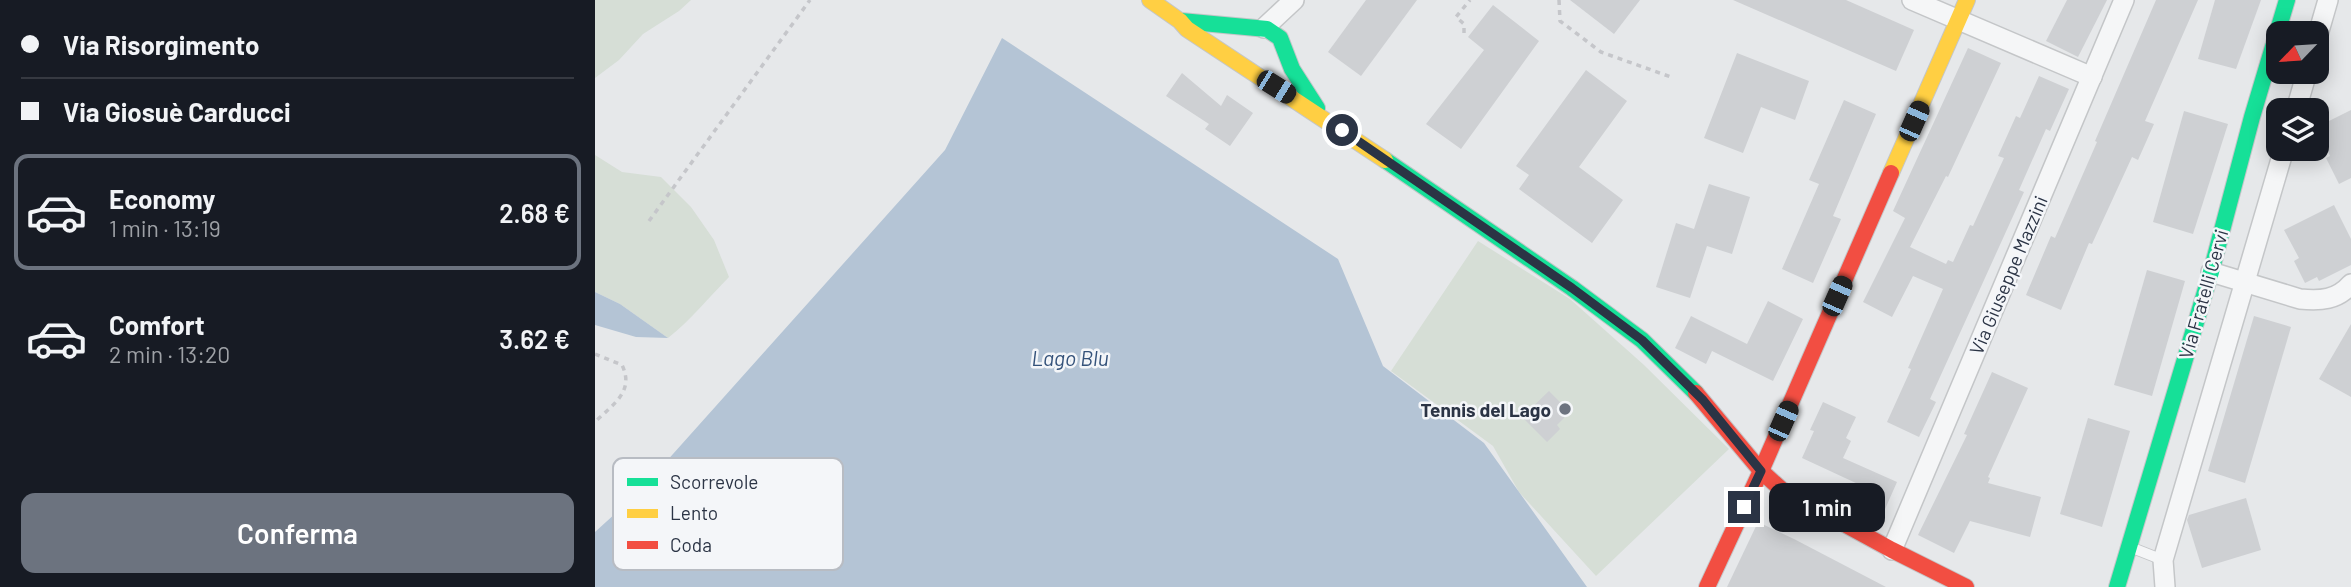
<!DOCTYPE html>
<html lang="it">
<meta charset="utf-8">
<style>
body{margin:0;font-family:Barlow,sans-serif;background:#242831;color:#f1f3f6;height:100vh;display:flex;flex-direction:column;font-size:26px;white-space:nowrap}
*{box-sizing:border-box;margin:0}
p{font-size:23px;color:#9ea1a6}
.icon{flex:none;width:38px;height:38px;fill:none;stroke:currentColor;stroke-width:2;stroke-linecap:round;stroke-linejoin:round}
.map{position:relative;flex:1;overflow:hidden}
.side{display:flex;flex-direction:column;background:#171b24;width:595px}
.side>*{flex:none}
.hud{display:grid;align-content:center;height:154px;padding:0 21px;background:#171b24}
.needle{width:46px;rotate:245deg}
.fabs{position:absolute;left:1671px;top:21px;display:grid;gap:14px}
.fabs a{display:grid;place-items:center;width:63px;height:63px;border-radius:14px;background:#171b24;box-shadow:0 4px 18px #0003;font-size:35px}
.end{position:absolute;width:32px;height:32px;margin:-16px;border:9px solid #2b3445;background:#fff;box-shadow:0 0 0 4px #fff}
.from{border-radius:50%}
.bubble{position:absolute;height:49px;border-radius:14px;background:#171b24;box-shadow:0 4px 18px #0003;font-size:23px;font-weight:600;line-height:49px;text-align:center}
.car{position:absolute;width:21px;height:42px;margin:-21px -10px;border-radius:9px;box-shadow:0 0 5px 2px #0007;background:linear-gradient(#222 24%,#8ab4d8 0 40%,#222 0 76%,#8ab4d8 0 86%,#222 0)}
.hud b{display:flex;align-items:center;gap:24px;height:66px;font-size:26px}
.hud b+b{border-top:2px solid #363941}
.hud i{width:18px;height:18px;background:#f1f3f6}
ul{padding:0;list-style:none}
li{display:flex;align-items:center;gap:21px;height:116px;margin:0 14px 10px;padding:0 7px;border:4px solid transparent;border-radius:14px}
li div{flex:1}
li b{display:block;font-size:26px}
li em{font-style:normal;font-weight:600}
li.current{border-color:#6c737f}
li>.icon{width:63px;height:63px;stroke-width:1.5}
.action{display:flex;gap:14px;margin-top:auto;padding:14px 21px}
.action a{flex:1;height:80px;border-radius:14px;background:#6c737f;color:#fff;font-size:28px;font-weight:600;line-height:80px;text-align:center}
main{display:flex;flex:1;min-height:0}
.map>svg:first-child{display:block}
.green{fill:#d6ded6}
.water{fill:#b4c4d5}
.building{fill:#ced0d3}
.lines{fill:none;stroke-linecap:round;stroke-linejoin:round}
.lane-casing{stroke:#c4c6c8;stroke-width:12}
.street-casing{stroke:#c4c6c8;stroke-width:22}
.fast-casing{stroke:#c4c6c8;stroke-width:18}
.slow-casing{stroke:#c4c6c8;stroke-width:18}
.jam-casing{stroke:#c4c6c8;stroke-width:18}
.path{stroke:#c5c6ca;stroke-width:3.5;stroke-dasharray:5 5;stroke-linecap:butt}
.lane{stroke:#f5f6f7;stroke-width:10}
.street{stroke:#f5f6f7;stroke-width:19}
.fast{stroke:#16e098;stroke-width:16}
.slow{stroke:#ffcf43;stroke-width:16}
.jam{stroke:#f24e42;stroke-width:16}
.route{stroke:#2b3445;stroke-width:9}
.poi-dot{fill:#6c737f;stroke:#f4f6f9;stroke-width:2.5}
.labels{text-anchor:middle;dominant-baseline:central;stroke-width:5;stroke-linejoin:round;paint-order:stroke}
.street-label{font-size:19px;fill:#2b3445;stroke:#f4f6f9}
.poi-label{font-size:19px;font-weight:bold;fill:#2b3445;stroke:#f4f6f9;text-anchor:end}
.water-label{font-size:21px;font-style:italic;fill:#34527a;stroke:#f4f6f9}
.key{fill:#f4f6f9;stroke:#b8bcc3;stroke-width:2}
.key-label{font-size:19px;fill:#2b3445}
</style>
<main>
<section class="side">
<div class="hud">
<b><i class="from"></i>Via Risorgimento</b>
<b><i></i>Via Giosuè Carducci</b>
</div>
<ul>
<li class="current"><svg class="icon" aria-label="car" viewBox="0 0 24 24"><path d="M5 17H2v-5l4-1 3-4h7l3 4 3 1v5h-3M9 17h6M6 11h13"/><circle cx="7" cy="17" r="2"/><circle cx="17" cy="17" r="2"/></svg><div><b>Economy</b><p>1 min · 13:19</p></div><em>2.68 €</em></li>
<li><svg class="icon" aria-label="car" viewBox="0 0 24 24"><path d="M5 17H2v-5l4-1 3-4h7l3 4 3 1v5h-3M9 17h6M6 11h13"/><circle cx="7" cy="17" r="2"/><circle cx="17" cy="17" r="2"/></svg><div><b>Comfort</b><p>2 min · 13:20</p></div><em>3.62 €</em></li>
</ul>
<div class="action"><a>Conferma</a></div>
</section>
<div class="map">
<svg width="1756" height="587" viewBox="0 0 1756 587">
<rect width="100%" height="100%" fill="#e6e8ea"/>
<g class="green">
<path d="M0 0H96L84 11 48 34 24 60 0 78Z"/>
<path d="M0 155 27 172 66 177 96 207 119 240 134 277C114 297 96 320 73 338L25 304 0 292Z"/>
<path d="M883 241 975 299 1049 365 1134 449 1001 576 924 492 898 446 796 371Z"/>
</g>
<g class="water">
<path d="M407 38 743 259 788 366 889 443 992 587H0V532L44 492 350 150Z"/>
<path d="M0 292 25 304 73 338 41 337 0 325Z"/>
</g>
<g class="building">
<path d="M771 0H822L766 76 733 52Z"/>
<path d="M975 0H1045L1019 34Z"/>
<path d="M1138 0H1251L1319 30 1301 71Z"/>
<path d="M1472 0H1512L1483 57 1451 41Z"/>
<path d="M1561 0H1603L1550 121 1559 124 1543 160 1537 157 1497 244 1494 243 1466 310 1431 295 1456 236 1460 238 1502 142 1500 141Z"/>
<path d="M1620 0H1666L1641 69 1603 59Z"/>
<path d="M898 5 944 41 866 149 831 124 889 50 873 37Z"/>
<path d="M1373 48 1406 63 1353 177 1351 176 1315 247 1351 264 1353 260 1358 262 1375 225 1378 226 1409 158 1403 156 1421 116 1425 118 1444 76 1474 89 1455 131 1451 129 1424 190 1429 192 1335 399 1341 402 1324 437 1292 422 1316 369 1313 368 1348 289 1318 276 1297 317 1268 302 1310 218 1298 211Z"/>
<path d="M1142 53 1214 81 1200 120 1166 107 1148 153 1109 138Z"/>
<path d="M991 70 1032 101 984 167 1028 200 997 243 924 189 934 175 921 166Z"/>
<path d="M587 73 626 106 632 95 658 113 635 146 610 129 614 124 571 96Z"/>
<path d="M1249 100 1281 114 1238 216 1246 219 1218 283 1187 269 1224 184 1214 180Z"/>
<path d="M1756 110V178L1744 184 1731 158 1735 156 1722 127Z"/>
<path d="M1589 111 1633 124 1598 234 1558 222Z"/>
<path d="M1114 184 1155 197 1137 254 1112 246 1095 298 1061 287 1081 223 1099 229Z"/>
<path d="M1739 205 1756 239V265L1724 281 1722 277 1710 283 1699 261 1704 258 1689 230Z"/>
<path d="M1552 270 1590 281 1557 396 1519 385Z"/>
<path d="M1173 301 1208 319 1178 381 1117 351 1111 364 1080 348 1096 316 1152 344Z"/>
<path d="M1659 316 1696 327 1650 483 1613 471Z"/>
<path d="M1756 324V397L1724 379Z"/>
<path d="M1397 372 1433 388 1393 477 1395 478 1393 483 1446 497 1435 537 1375 521 1359 553 1323 535 1372 435 1369 434Z"/>
<path d="M954 391 968 405 963 409 970 417 962 425 965 429 952 442 927 417Z"/>
<path d="M1228 402 1261 417 1251 438 1256 441 1248 458 1302 482 1287 516 1255 502 1263 484 1207 458 1219 431 1215 430Z"/>
<path d="M1493 418 1535 431 1507 527 1465 514Z"/>
<path d="M1651 498 1666 550 1607 568 1592 520 1594 515Z"/>
<path d="M1163 522 1199 539 1291 587H1132Z"/>
</g>
<g class="lines">
<g class="lane-casing">
<path id="lane" d="M1535 547 1568 560"/>
</g>
<g class="street-casing">
<g id="street">
<path d="M1317 0 1497 77"/>
<path d="M669 28 699 0"/>
<path d="M1722 38 1733 0"/>
<path d="M1701 110 1712 72"/>
<path d="M1616 272 1705 299C1726 301 1742 300 1756 284"/>
<path d="M1297 550 1529 0"/>
<path d="M1570 587 1568 560 1689 149"/>
</g>
</g>
<g class="fast-casing">
<g id="fast">
<path d="M586 21 672 29 685 38 697 69 722 108"/>
<path d="M790 160 977 288 1047 340 1101 393"/>
<path d="M1522 587 1616 272 1657 117 1692 0"/>
</g>
</g>
<g class="slow-casing">
<g id="slow">
<path d="M555 0 585 21 592 29 790 160"/>
<path d="M1296 173 1372 0"/>
</g>
</g>
<g class="jam-casing">
<g id="jam">
<path d="M1101 393 1166 471 1187 490 1297 550 1371 587"/>
<path d="M1112 587 1166 471 1296 173"/>
</g>
</g>
<g class="path">
<path d="M964 0 965 21 1006 52 1076 77"/>
<path d="M869 33V24L861 17 875 0"/>
<path d="M54 221 215 0"/>
<path d="M0 354 27 365C40 392 17 405 0 422"/>
</g>
<use href="#lane" class="lane"/>
<use href="#street" class="street"/>
<use href="#fast" class="fast"/>
<use href="#slow" class="slow"/>
<use href="#jam" class="jam"/>
</g>
<g class="lines">
<path class="route" d="M747 130 977 288 1047 340 1108 400 1166 471 1149 507"/>
</g>
<circle class="poi-dot" cx="970" cy="409" r="7"/>
<g class="labels">
<g class="street-label">
<text transform="translate(1413 275) rotate(-67)">Via Giuseppe Mazzini</text>
<text transform="translate(1608 294) rotate(-74)">Via Fratelli Cervi</text>
</g>
<g class="poi-label">
<text x="956" y="409">Tennis del Lago</text>
</g>
<g class="water-label">
<text x="475" y="357">Lago Blu</text>
</g>
</g>
<rect x="18" y="458" width="230" height="112" rx="10" class="key"/>
<rect x="32" y="478" width="31" height="8" fill="#16e098"/>
<rect x="32" y="509" width="31" height="9" fill="#ffcf43"/>
<rect x="32" y="541" width="31" height="8" fill="#f24e42"/>
<g class="key-label">
<text x="75" y="489">Scorrevole</text>
<text x="75" y="520">Lento</text>
<text x="75" y="552">Coda</text>
</g>
</svg>
<div class="fabs">
<a><svg class="needle" viewBox="-14 -14 28 28"><path d="M0-13l5 13h-10z" fill="#e53935"/><path d="M0 13l5-13h-10z" fill="#9ea1a6"/></svg></a>
<a><svg class="icon" aria-label="layers" viewBox="0 0 24 24"><path d="M12 4l9 5-9 5-9-5zM3 14l9 5 9-5"/></svg></a>
</div>
<i class="end from" style="left:747px;top:130px"></i>
<i class="end" style="left:1149px;top:507px"></i>
<div class="bubble" style="left:1174px;top:483px;width:116px">1 min</div>
<i class="car" style="left:681px;top:87px;rotate:122deg"></i>
<i class="car" style="left:1319px;top:121px;rotate:24deg"></i>
<i class="car" style="left:1242px;top:296px;rotate:24deg"></i>
<i class="car" style="left:1188px;top:421px;rotate:24deg"></i>
</div>
</main>
